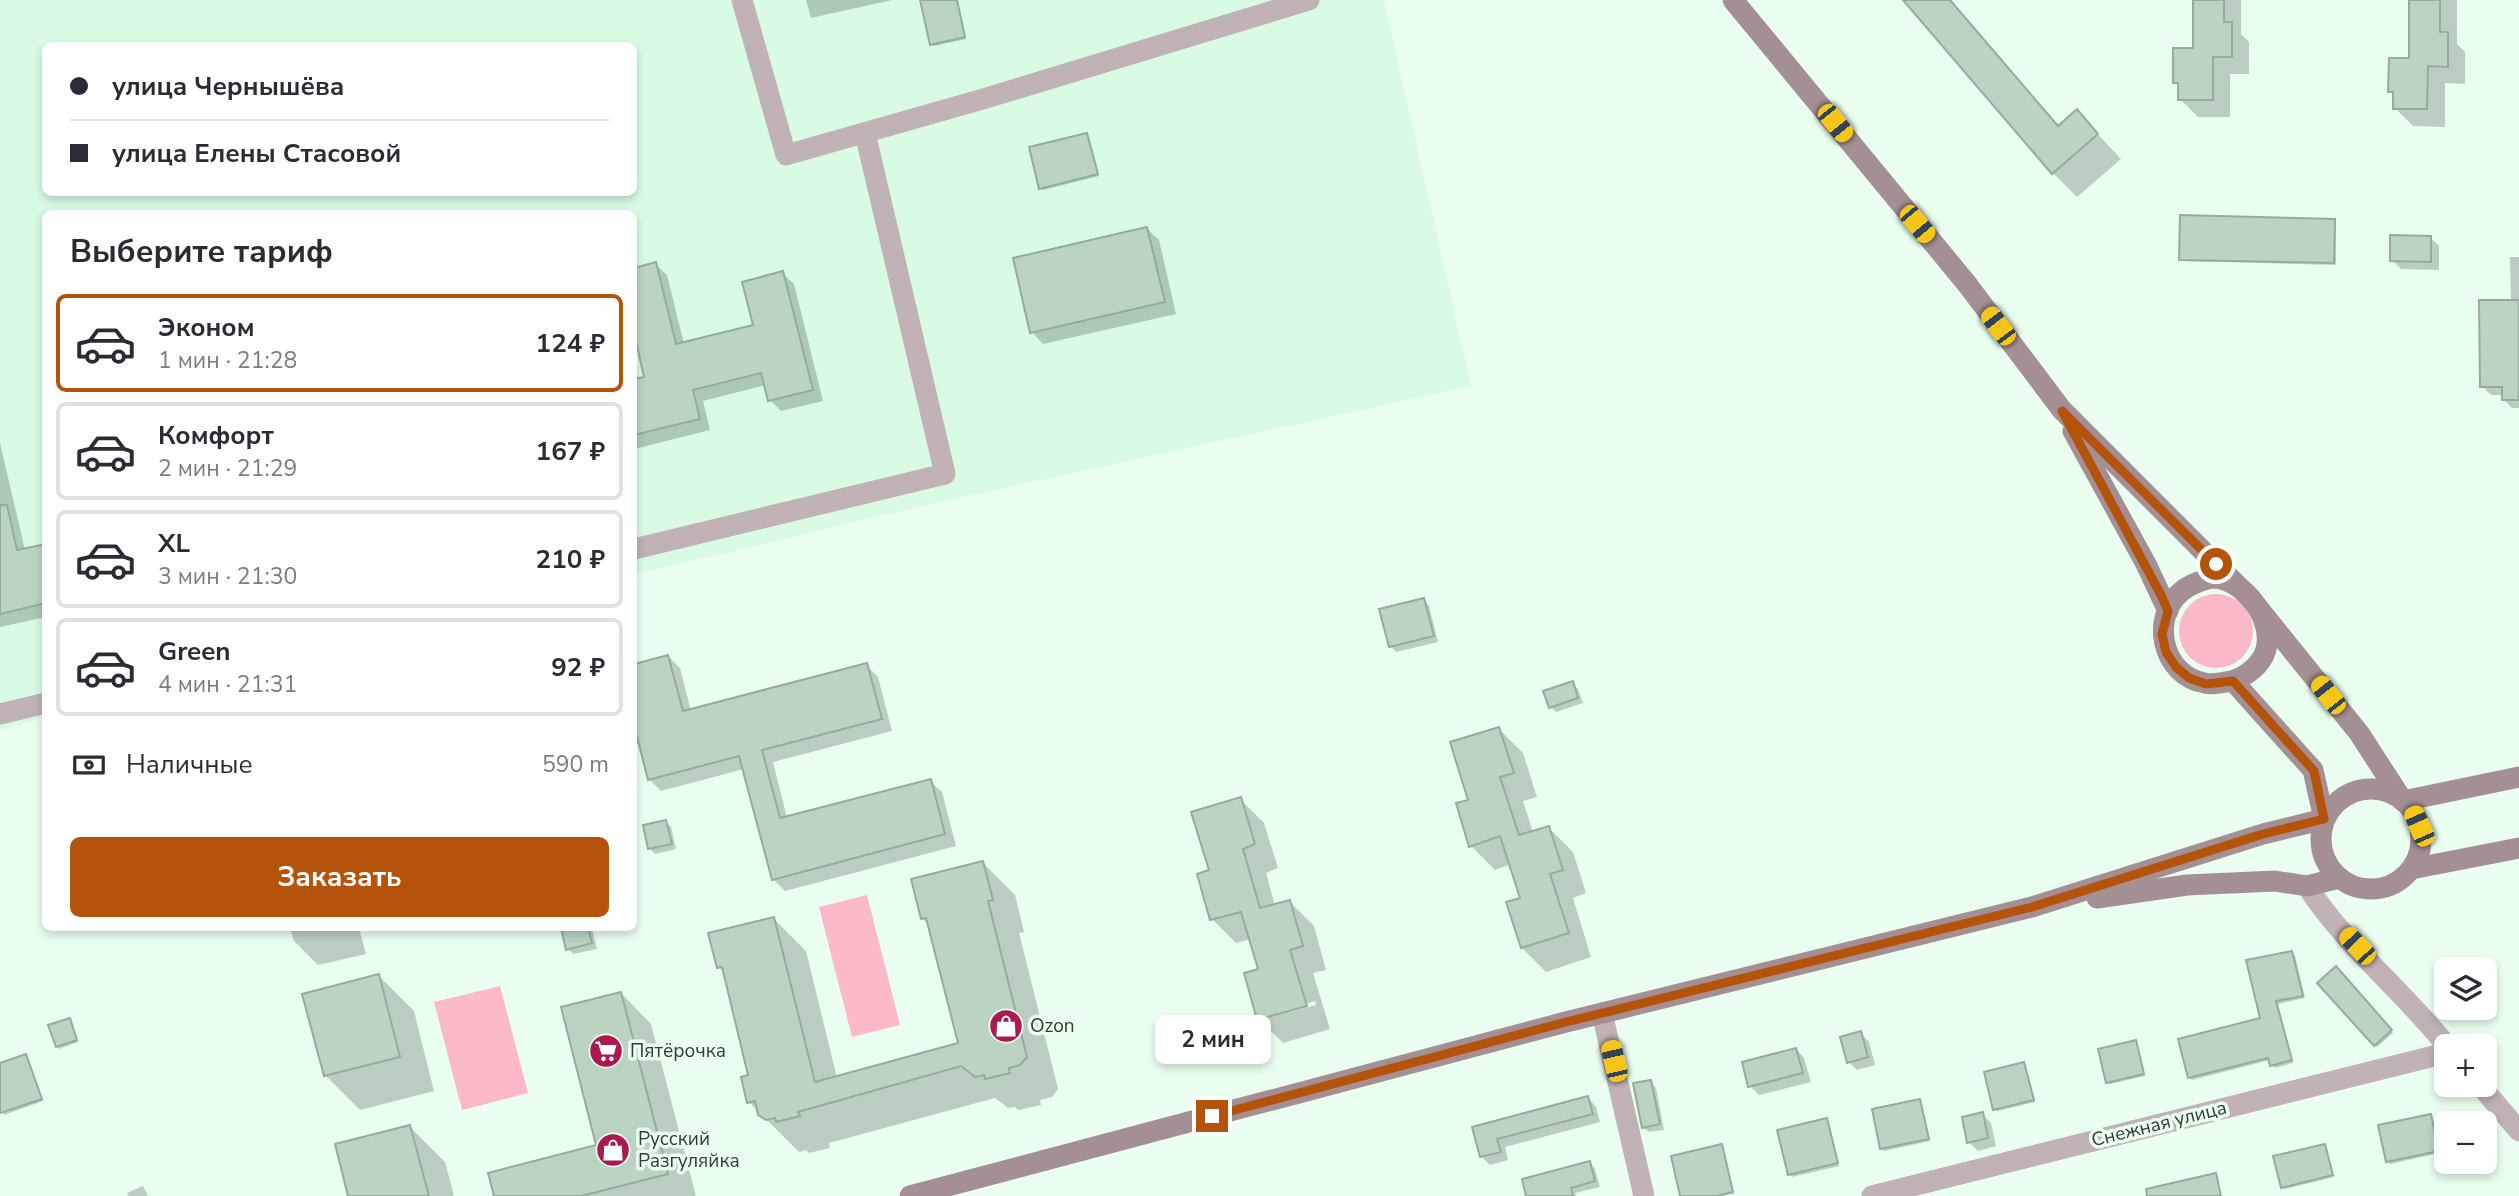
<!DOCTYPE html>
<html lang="ru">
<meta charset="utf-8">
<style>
body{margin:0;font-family:"Nunito Sans",sans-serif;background:#f7f7f7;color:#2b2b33;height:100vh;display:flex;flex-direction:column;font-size:26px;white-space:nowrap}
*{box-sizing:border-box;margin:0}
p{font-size:23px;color:#7c7c81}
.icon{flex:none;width:38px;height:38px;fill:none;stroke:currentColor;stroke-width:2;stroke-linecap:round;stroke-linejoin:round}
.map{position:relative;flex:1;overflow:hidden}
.panel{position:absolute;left:42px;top:210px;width:595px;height:721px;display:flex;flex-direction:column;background:#fff;border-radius:10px;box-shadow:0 4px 10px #0003}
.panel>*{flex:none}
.banner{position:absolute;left:42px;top:42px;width:595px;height:154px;border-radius:10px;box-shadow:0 4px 10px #0003;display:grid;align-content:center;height:154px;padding:0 28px;background:#fff}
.controls{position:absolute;left:2434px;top:957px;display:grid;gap:14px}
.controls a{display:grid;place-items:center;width:63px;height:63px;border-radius:10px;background:#fff;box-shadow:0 4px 10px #0003;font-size:35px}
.end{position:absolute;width:32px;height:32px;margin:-16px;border:9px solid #b45309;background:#fff;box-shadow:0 0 0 4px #fff}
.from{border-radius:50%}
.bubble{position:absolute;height:49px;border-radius:10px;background:#fff;box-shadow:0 4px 10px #0003;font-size:23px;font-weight:700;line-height:49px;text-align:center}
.car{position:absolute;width:21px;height:42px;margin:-21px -10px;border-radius:9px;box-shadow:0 0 5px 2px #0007;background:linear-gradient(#f5c518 24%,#345 0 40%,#f5c518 0 76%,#345 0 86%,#f5c518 0)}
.banner b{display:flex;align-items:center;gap:24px;height:66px;font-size:26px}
.banner b+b{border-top:2px solid #e1e1e2}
.banner i{width:18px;height:18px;background:#2b2b33}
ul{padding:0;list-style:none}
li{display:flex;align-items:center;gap:21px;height:98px;margin:0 14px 10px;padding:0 14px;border:4px solid #e1e1e2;border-radius:10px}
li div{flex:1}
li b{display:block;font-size:26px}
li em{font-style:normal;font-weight:700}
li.current{border-color:#b45309}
li>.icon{width:63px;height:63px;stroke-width:1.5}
h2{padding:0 28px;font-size:32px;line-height:84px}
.pay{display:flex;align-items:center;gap:18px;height:77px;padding:0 28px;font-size:26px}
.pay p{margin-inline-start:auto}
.action{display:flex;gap:14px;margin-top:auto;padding:14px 28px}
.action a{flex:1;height:80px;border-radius:10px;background:#b45309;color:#fff;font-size:28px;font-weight:700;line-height:80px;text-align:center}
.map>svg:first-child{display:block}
.built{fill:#d9fbe3;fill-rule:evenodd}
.green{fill:#fcbac8}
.shadow{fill:#0003;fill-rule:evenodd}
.building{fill:#bbd4c2;stroke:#94ac9b;stroke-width:2}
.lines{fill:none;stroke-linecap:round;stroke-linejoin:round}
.street{stroke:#c0b2b5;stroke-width:21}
.secondary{stroke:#a49094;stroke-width:21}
.route{stroke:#b45309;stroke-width:9}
.labels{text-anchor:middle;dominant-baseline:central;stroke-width:7;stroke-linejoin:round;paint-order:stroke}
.poi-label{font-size:19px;fill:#323c35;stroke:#eafff0;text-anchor:start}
.street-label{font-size:19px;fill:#323c35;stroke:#eafff0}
</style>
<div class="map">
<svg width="2519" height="1196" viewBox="0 0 2519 1196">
<rect width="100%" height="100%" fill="#eafff0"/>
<path class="built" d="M0 0H1384L1471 386 918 507 634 575V214H46L45 718 0 730ZM46 46H634V192H46Z"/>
<g class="green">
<circle cx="2216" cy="631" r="37"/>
<path d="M867 895 900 1025 852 1037 819 907Z"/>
<path d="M500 986 528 1093 462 1110 434 1002Z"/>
</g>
<g class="shadow">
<path d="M806 0H892L811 18Z"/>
<path d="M954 0 958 2 966 39 934 46 932 44Z"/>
<path d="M1905 0H1951L2059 127 2077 112 2121 159 2077 197 2053 173Z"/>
<path d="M2195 0H2241V34L2249 42V74H2230V117H2198L2180 99V87L2175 82 2195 49Z"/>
<path d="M2408 0H2457V44L2465 52V84L2445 83V127L2413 126 2395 108V96L2390 91 2410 60 2411 2Z"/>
<path d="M1087 135 1099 176 1043 190 1041 188Z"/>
<path d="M2334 221 2336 223V265L2183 261 2180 259Z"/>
<path d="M1147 229 1159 240 1176 314 1043 344 1032 332Z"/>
<path d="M2430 237 2439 246V270L2401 269 2392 260Z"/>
<path d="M2510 257H2519V408H2512L2503 399V395H2491L2482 386 2511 302Z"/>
<path d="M655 264 667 275 684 344 755 326 782 273 794 284 823 401 781 411 770 400 766 385 703 401 710 430 634 449V381L646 378 634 326V269Z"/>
<path d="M0 443 25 550 46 545V617L0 627Z"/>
<path d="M1424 600 1429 606 1438 642 1396 652 1390 646Z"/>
<path d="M668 656 680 668 691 711 866 665 878 677 892 731 773 762 787 818 930 781 942 792 956 846 785 891 773 879 744 769 661 791 649 779 634 718V666Z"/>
<path d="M1572 683 1578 689 1583 703 1556 712 1551 707Z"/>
<path d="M1499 729 1523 753 1537 797 1523 801 1533 832 1549 828 1573 852 1586 893 1573 898 1591 957 1546 972 1522 948V899L1511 864 1495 870 1471 846V801Z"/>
<path d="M1240 799 1264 823 1278 868 1266 873 1275 906 1290 902 1314 926 1326 970 1313 973 1330 1029 1283 1043 1259 1019 1260 970 1251 939 1236 943 1212 919 1211 871ZM1315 1001 1316 1005 1272 1017V1014Z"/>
<path d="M666 822 671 827 676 849 655 854 650 849Z"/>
<path d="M983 863 1015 895 1024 932 1019 933 1058 1089 1052 1097 1040 1100 1041 1105 1018 1110 1015 1107 1008 1108 995 1098 829 1143 830 1148 809 1153 806 1150 799 1152 749 1102 751 1076 726 974 719 967 774 919 806 951 837 1078 960 1044 930 926 923 919Z"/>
<path d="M290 928H359L366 954 318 965 294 941Z"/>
<path d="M563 928H592L597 949 573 954 568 949Z"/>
<path d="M2292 953 2295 956 2305 998 2278 1004 2293 1063 2275 1068 2270 1060 2192 1080 2189 1077 2262 1020Z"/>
<path d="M2336 969 2393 1033 2377 1047 2320 983Z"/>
<path d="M379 976 414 1011 434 1091 360 1110 325 1075Z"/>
<path d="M621 993 651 1024 696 1196H496L598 1146Z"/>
<path d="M69 1020 78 1042 59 1049 57 1046Z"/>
<path d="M1861 1033 1869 1042 1875 1065 1857 1070 1849 1062Z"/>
<path d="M2136 1042 2145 1076 2110 1084 2108 1082Z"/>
<path d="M1796 1049 1804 1058 1811 1082 1759 1095 1750 1086Z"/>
<path d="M26 1056 43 1101 4 1115 0 1107V1065Z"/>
<path d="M2024 1064 2035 1102 1997 1111 1995 1109Z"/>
<path d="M1651 1082 1656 1088 1664 1130 1649 1132 1643 1127Z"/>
<path d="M1588 1098 1596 1107 1600 1122 1505 1147 1508 1160 1490 1165 1481 1156 1474 1128Z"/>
<path d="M1920 1100 1930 1141 1884 1151 1882 1149Z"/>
<path d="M1982 1114 1991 1123 1996 1146 1978 1151 1969 1142Z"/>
<path d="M2430 1115 2440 1153 2390 1164 2388 1162Z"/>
<path d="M1827 1119 1839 1166 1792 1177 1790 1174Z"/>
<path d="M410 1127 445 1162 454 1196H350Z"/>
<path d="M1721 1146 1734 1194 1682 1196Z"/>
<path d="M2324 1146 2334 1177 2285 1189 2283 1187Z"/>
<path d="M1589 1163 1595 1169 1600 1187 1575 1193 1576 1196H1526Z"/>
<path d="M143 1186 148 1196H128L127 1193Z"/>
</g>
<g class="building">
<path d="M920 0H957L965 37 930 45Z"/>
<path d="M1903 0H1950L2058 126 2077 109 2098 134 2052 174Z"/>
<path d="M2193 0H2224V22H2232V57H2213V100H2178V83H2173V48H2193Z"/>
<path d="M2409 0H2440V32H2448V67L2428 66 2427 109H2393V92H2388L2389 58H2409Z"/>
<path d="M1087 133 1098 174 1039 189 1029 147Z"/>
<path d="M2180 215 2335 219 2334 263 2179 260Z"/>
<path d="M1147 227 1165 302 1030 333 1013 258Z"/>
<path d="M2390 235 2431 236V262L2390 261Z"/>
<path d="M656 262 676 344 753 325 742 282 783 271 813 390 768 401 761 373 693 390 700 419 634 435V379L644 377 634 333V268Z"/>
<path d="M2479 300H2519V400H2502V387H2480Z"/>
<path d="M0 505H7L17 550 46 544V603L0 614Z"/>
<path d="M1424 598 1434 636 1389 647 1379 609Z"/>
<path d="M668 655 683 711 867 663 882 719 762 750 780 818 931 779 945 834 772 880 739 756 648 780 634 725V664Z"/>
<path d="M1573 681 1578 698 1549 708 1543 691Z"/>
<path d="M1499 727 1514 773 1500 777 1519 835 1549 826 1563 870 1550 874 1569 933 1521 948 1506 902 1520 898 1500 836 1469 847 1456 803 1468 800 1450 742Z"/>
<path d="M1241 797 1255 844 1243 849 1260 908 1290 900 1303 946 1290 950 1307 1006 1257 1020 1244 973 1258 969 1241 912 1210 920 1197 874 1209 870 1191 812Z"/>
<path d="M666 820 672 844 648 849 643 825Z"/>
<path d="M983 861 993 900 988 901 1027 1057 1020 1065 1009 1068 1010 1073 985 1079 984 1075 975 1077 961 1066 798 1112 800 1116 776 1122 775 1118 766 1120 758 1115 755 1101 747 1103 741 1077 748 1075 722 967 717 968 708 933 774 917 815 1082 958 1043 926 918 921 919 911 879Z"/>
<path d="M561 928H588L592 943 566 950Z"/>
<path d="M2292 951 2303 996 2276 1001 2292 1060 2270 1066 2268 1058 2188 1078 2178 1039 2260 1018 2246 960Z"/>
<path d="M2336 966 2392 1030 2374 1046 2317 983Z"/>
<path d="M379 974 400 1057 324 1076 302 994Z"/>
<path d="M621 992 668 1174 581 1196H494L488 1173 596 1145 561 1007Z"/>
<path d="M70 1018 77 1040 56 1047 48 1025Z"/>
<path d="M1861 1031 1868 1057 1847 1063 1840 1037Z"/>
<path d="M2136 1040 2144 1074 2106 1083 2098 1049Z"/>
<path d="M1796 1048 1803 1073 1748 1087 1742 1062Z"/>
<path d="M26 1054 42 1099 0 1113V1063Z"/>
<path d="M2024 1062 2034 1100 1993 1110 1984 1072Z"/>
<path d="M1651 1080 1660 1124 1642 1128 1633 1083Z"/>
<path d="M1588 1096 1593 1114 1497 1139 1501 1152 1480 1157 1472 1127Z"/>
<path d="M1920 1099 1929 1139 1880 1149 1872 1109Z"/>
<path d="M1983 1112 1988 1138 1967 1143 1962 1117Z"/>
<path d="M2431 1114 2439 1151 2386 1162 2378 1125Z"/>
<path d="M1827 1118 1838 1163 1788 1175 1777 1130Z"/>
<path d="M410 1125 429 1196H348L335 1144Z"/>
<path d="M1722 1144 1733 1192 1717 1196H1680L1671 1156Z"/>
<path d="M2325 1144 2333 1175 2281 1188 2273 1156Z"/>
<path d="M1590 1161 1595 1181 1571 1188 1573 1196H1526L1522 1179Z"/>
<path d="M2216 1173 2221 1196H2147L2146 1189Z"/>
</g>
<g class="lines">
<g class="street">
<path d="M742 0 786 155 983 99 1309 0"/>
<path d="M634 549 945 474 865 133"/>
<path d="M0 714 46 703"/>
<path d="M2307 886C2345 945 2403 991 2447 1046"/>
<path d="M1602 1013 1644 1196"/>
<path d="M2480 1085 2519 1131"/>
<path d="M1872 1196 2446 1053"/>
</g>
<g class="secondary">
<path d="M1733 0 1967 284 2062 410 2251 599 2359 733 2403 801"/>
<path d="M2073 431 2146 564 2168 611"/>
<path d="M2211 578C2245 577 2278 624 2264 655 2257 669 2241 680 2226 682 2219 683 2211 685 2205 683 2162 676 2149 617 2182 591 2190 584 2201 581 2211 578Z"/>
<path d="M2233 681 2313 770 2324 819"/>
<circle cx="2371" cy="839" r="50"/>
<path d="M2403 801 2519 777"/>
<path d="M2411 869 2519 848"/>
<path d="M2097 898 2187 885 2275 881 2307 886 2339 878"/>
<path d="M910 1196 1566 1022 2032 907 2263 834 2324 819"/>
</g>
</g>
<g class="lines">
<path class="route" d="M1212 1116 1566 1022 2032 907 2263 834 2324 819 2314 771 2233 681 2206 684 2189 678 2176 667 2166 652 2162 634 2168 611 2161 595 2062 411 2216 564"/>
</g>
<defs>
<g id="shop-disc" transform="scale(1.75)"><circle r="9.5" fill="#aa1952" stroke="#eafff0"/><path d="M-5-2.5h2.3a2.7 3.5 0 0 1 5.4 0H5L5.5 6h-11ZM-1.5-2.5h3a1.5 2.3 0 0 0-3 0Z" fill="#fff"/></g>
<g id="supermarket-disc" transform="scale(1.75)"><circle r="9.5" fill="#aa1952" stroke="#eafff0"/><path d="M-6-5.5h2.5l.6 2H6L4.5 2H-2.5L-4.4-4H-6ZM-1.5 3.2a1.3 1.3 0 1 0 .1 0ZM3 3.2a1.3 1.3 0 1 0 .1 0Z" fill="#fff"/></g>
</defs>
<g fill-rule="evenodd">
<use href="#shop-disc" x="1006" y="1026"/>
<use href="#supermarket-disc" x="606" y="1051"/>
<use href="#shop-disc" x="613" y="1150"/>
</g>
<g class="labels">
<g class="poi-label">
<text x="1030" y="1026">Ozon</text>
<text x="630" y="1051">Пятёрочка</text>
<text x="638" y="1139">Русский<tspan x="638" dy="22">Разгуляйка</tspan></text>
</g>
<g class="street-label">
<text transform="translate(2159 1124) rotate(-14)">Снежная улица</text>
</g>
</g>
</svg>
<div class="controls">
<a><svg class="icon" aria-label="layers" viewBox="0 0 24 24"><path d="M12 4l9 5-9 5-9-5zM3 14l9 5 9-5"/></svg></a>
<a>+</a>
<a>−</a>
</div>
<i class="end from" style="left:2216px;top:564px"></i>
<i class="end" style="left:1212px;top:1116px"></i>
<div class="bubble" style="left:1155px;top:1015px;width:116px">2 мин</div>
<i class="car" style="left:1835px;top:123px;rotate:141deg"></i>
<i class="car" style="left:1917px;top:224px;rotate:140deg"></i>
<i class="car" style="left:1998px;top:326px;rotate:323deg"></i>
<i class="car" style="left:2328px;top:695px;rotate:322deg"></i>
<i class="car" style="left:2419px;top:826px;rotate:336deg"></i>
<i class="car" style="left:2357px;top:946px;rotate:317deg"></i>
<i class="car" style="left:1614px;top:1061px;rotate:347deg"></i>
<div class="banner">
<b><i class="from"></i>улица Чернышёва</b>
<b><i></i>улица Елены Стасовой</b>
</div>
<section class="panel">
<h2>Выберите тариф</h2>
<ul>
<li class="current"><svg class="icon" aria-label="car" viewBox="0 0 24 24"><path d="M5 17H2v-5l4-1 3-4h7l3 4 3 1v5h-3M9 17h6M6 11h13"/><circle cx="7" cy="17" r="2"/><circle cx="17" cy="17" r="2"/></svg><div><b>Эконом</b><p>1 мин · 21:28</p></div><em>124 ₽</em></li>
<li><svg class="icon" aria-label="car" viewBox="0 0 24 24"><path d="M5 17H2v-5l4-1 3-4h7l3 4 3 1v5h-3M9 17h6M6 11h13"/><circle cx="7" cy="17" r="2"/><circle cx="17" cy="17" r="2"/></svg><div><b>Комфорт</b><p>2 мин · 21:29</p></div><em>167 ₽</em></li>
<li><svg class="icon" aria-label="car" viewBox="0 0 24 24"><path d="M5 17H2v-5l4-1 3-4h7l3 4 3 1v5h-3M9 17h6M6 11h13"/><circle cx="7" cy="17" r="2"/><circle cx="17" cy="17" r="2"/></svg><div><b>XL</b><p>3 мин · 21:30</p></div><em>210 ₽</em></li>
<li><svg class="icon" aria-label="car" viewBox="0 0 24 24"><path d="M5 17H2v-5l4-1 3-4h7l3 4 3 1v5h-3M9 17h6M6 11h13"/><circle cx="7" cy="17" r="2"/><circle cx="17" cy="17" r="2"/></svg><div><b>Green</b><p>4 мин · 21:31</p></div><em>92 ₽</em></li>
</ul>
<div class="pay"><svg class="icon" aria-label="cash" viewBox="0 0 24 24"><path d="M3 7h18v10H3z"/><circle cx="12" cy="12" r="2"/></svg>Наличные<p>590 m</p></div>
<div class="action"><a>Заказать</a></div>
</section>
</div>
